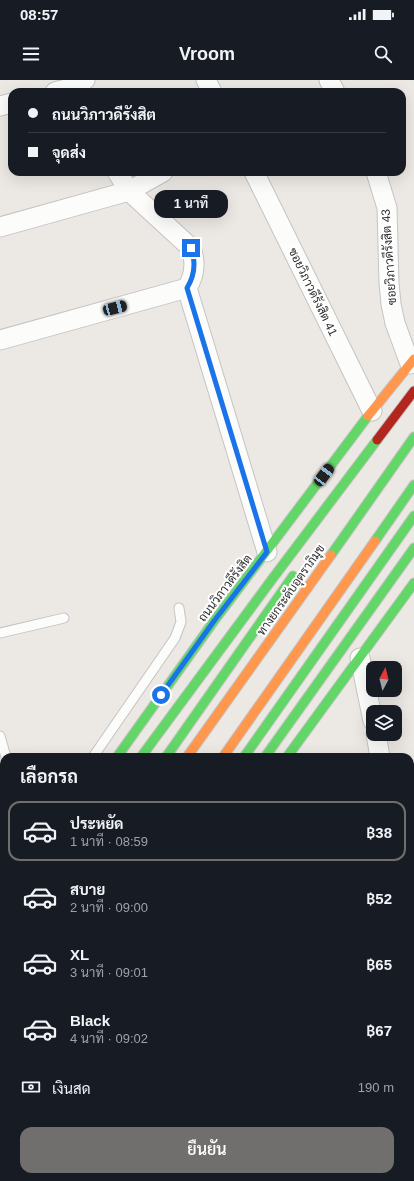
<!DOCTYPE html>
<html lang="th">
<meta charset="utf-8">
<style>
body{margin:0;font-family:Arial,Sarabun,sans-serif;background:#242831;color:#f1f3f6;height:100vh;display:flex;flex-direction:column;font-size:15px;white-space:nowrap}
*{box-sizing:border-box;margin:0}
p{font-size:13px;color:#9ea1a6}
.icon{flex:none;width:22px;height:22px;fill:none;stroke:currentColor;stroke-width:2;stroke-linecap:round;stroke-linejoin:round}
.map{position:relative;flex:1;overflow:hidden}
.panel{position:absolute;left:0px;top:673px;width:414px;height:428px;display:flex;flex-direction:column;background:#171b24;border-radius:12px 12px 0 0;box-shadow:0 4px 16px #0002}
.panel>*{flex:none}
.guide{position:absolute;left:8px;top:8px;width:398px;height:88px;border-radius:12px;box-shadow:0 4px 16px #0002;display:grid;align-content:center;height:88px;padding:0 20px;background:#171b24}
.needle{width:26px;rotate:7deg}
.buttons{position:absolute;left:366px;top:581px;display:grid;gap:8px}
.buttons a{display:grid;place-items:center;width:36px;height:36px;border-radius:8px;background:#171b24;box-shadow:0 4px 16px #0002;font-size:20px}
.end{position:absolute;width:18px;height:18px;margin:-9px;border:5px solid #1a73e8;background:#fff;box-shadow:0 0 0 2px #fff}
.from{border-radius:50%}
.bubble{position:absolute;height:28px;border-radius:12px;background:#171b24;box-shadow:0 4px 16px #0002;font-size:13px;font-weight:600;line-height:28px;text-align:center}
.car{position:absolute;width:12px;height:24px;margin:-12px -6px;border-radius:5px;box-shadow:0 0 3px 1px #0007;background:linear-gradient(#222 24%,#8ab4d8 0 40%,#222 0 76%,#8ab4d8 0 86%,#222 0)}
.guide b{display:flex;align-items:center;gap:14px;height:38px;font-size:15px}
.guide b+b{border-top:1px solid #363941}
.guide i{width:10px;height:10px;background:#f1f3f6}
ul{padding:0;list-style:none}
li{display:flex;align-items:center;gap:12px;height:60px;margin:0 8px 6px;padding:0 12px;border:2px solid transparent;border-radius:12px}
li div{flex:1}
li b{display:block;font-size:15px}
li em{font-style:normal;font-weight:600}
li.active{border-color:#706f6e}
li>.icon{width:36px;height:36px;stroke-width:1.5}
h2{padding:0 20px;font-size:18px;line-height:48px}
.pay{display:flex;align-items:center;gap:10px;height:44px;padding:0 20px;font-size:15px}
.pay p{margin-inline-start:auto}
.button{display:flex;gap:8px;margin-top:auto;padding:8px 20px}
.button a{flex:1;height:46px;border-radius:12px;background:#706f6e;color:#fff;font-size:16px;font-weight:600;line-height:46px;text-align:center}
.status{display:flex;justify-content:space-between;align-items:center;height:28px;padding:0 20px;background:#171b24;direction:ltr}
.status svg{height:11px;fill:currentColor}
header{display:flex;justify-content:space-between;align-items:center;height:52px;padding:0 20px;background:#171b24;font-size:18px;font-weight:600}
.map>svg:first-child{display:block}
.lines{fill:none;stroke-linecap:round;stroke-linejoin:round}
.lane-casing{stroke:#c5c4c5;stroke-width:11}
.street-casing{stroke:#c5c4c5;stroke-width:21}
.fast-casing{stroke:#c5c4c5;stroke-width:11}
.slow-casing{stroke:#c5c4c5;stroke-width:11}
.jam-casing{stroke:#c5c4c5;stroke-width:11}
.lane{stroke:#fcfcfb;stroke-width:9}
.street{stroke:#fcfcfb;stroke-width:19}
.fast{stroke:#63d668;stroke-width:9}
.slow{stroke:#ff974d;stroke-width:9}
.jam{stroke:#b3261e;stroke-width:9}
.route{stroke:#1a73e8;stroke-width:5}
.labels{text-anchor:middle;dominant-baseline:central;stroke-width:4;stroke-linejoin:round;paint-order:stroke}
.street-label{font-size:12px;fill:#2e2e2e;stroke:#fff}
</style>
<div class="status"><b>08:57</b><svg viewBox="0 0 49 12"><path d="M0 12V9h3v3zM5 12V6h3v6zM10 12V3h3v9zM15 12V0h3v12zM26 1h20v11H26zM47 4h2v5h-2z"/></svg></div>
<header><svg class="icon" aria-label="menu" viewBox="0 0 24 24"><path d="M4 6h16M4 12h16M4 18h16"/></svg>Vroom<svg class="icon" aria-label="search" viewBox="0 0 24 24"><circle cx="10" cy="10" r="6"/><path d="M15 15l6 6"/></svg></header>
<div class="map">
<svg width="414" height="1101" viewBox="0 0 414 1101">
<rect width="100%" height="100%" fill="#ece8e4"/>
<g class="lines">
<g class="lane-casing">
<g id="lane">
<path d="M0 553 64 538"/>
<path d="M0 656 6 677"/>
<path d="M93 677 175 558 181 542 179 528"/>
<path d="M0 809 4 804"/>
</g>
</g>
<g class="street-casing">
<g id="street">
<path d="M206 0 212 12"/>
<path d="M329 0 335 12"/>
<path d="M55 12 66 9 85 0"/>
<path d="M0 26 12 23"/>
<path d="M254 92 372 331"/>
<path d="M376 92 387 128 389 203 391 224 395 243 410 284"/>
<path d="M0 147 129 111 163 92"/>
<path d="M187 208 267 472"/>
<path d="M0 260 187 208C195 195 196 182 191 168L129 111 117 92"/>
<path d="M360 578 373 641"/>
<path d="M376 654 380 677"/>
<path d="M410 934 414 960"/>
<path d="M410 989 414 984"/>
<path d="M154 1097 155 1101"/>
<path d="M20 1101 23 1097"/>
<path d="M320 1101 323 1097"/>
</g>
</g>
<g class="fast-casing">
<g id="fast">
<path d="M375 461 414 405"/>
<path d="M331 475 414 357"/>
<path d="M117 677 214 541 368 336"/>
<path d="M141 677 273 498 377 360"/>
<path d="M166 677 293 496"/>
<path d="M244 677 414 436"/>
<path d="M265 677 414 468"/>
<path d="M287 677 414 503"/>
<path d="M0 841 4 835"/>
<path d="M0 871 4 866"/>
<path d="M0 916 4 910"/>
<path d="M0 941 4 935"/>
<path d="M0 993 4 987"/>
<path d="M0 1016 4 1010"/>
</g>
</g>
<g class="slow-casing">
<g id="slow">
<path d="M368 336 414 279"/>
<path d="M187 677 331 475"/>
<path d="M223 677 375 461"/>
<path d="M0 1039 4 1033"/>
<path d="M0 1068 4 1062"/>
</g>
</g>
<g class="jam-casing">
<path id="jam" d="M377 360 414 311"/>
</g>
<use href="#lane" class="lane"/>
<use href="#street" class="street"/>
<use href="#fast" class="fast"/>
<use href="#slow" class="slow"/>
<use href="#jam" class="jam"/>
</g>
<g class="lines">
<path class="route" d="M161 615 214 541 267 472 187 208C195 195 196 182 191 168"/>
</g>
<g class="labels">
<g class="street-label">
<text transform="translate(389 177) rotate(-94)">ซอยวิภาวดีรังสิต 43</text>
<text transform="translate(313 212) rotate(64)">ซอยวิภาวดีรังสิต 41</text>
<text transform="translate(225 508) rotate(-53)">ถนนวิภาวดีรังสิต</text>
<text transform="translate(291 510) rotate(-55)">ทางยกระดับอุตราภิมุข</text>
</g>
</g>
</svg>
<div class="buttons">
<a><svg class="needle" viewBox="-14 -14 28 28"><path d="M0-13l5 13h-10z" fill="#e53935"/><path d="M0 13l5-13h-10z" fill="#9ea1a6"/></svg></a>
<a><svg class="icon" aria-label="layers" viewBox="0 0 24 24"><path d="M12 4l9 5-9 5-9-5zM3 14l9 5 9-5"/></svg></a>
</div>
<i class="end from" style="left:161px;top:615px"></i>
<i class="end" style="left:191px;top:168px"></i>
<div class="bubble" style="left:154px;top:110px;width:74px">1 นาที</div>
<i class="car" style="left:115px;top:228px;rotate:75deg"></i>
<i class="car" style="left:324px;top:395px;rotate:37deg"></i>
<div class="guide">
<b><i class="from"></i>ถนนวิภาวดีรังสิต</b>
<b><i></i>จุดส่ง</b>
</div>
<section class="panel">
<h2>เลือกรถ</h2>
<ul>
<li class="active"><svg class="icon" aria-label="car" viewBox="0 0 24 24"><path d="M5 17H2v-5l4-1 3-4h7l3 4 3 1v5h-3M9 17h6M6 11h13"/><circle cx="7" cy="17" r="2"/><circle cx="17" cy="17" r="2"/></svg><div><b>ประหยัด</b><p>1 นาที · 08:59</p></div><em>฿38</em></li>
<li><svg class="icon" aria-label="car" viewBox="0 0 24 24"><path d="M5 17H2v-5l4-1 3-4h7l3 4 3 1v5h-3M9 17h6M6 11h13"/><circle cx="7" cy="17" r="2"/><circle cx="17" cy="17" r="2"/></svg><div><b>สบาย</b><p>2 นาที · 09:00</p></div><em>฿52</em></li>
<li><svg class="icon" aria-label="car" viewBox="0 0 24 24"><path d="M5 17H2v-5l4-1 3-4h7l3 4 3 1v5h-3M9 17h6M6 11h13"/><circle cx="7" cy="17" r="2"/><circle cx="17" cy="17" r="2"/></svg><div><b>XL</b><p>3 นาที · 09:01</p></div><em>฿65</em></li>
<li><svg class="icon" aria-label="car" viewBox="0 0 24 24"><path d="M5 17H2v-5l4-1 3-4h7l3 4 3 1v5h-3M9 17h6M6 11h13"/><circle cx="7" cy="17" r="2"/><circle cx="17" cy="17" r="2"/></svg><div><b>Black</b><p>4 นาที · 09:02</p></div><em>฿67</em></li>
</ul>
<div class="pay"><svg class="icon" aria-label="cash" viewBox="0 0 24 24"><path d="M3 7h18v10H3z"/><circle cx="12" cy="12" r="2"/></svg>เงินสด<p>190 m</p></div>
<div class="button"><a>ยืนยัน</a></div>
</section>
</div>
